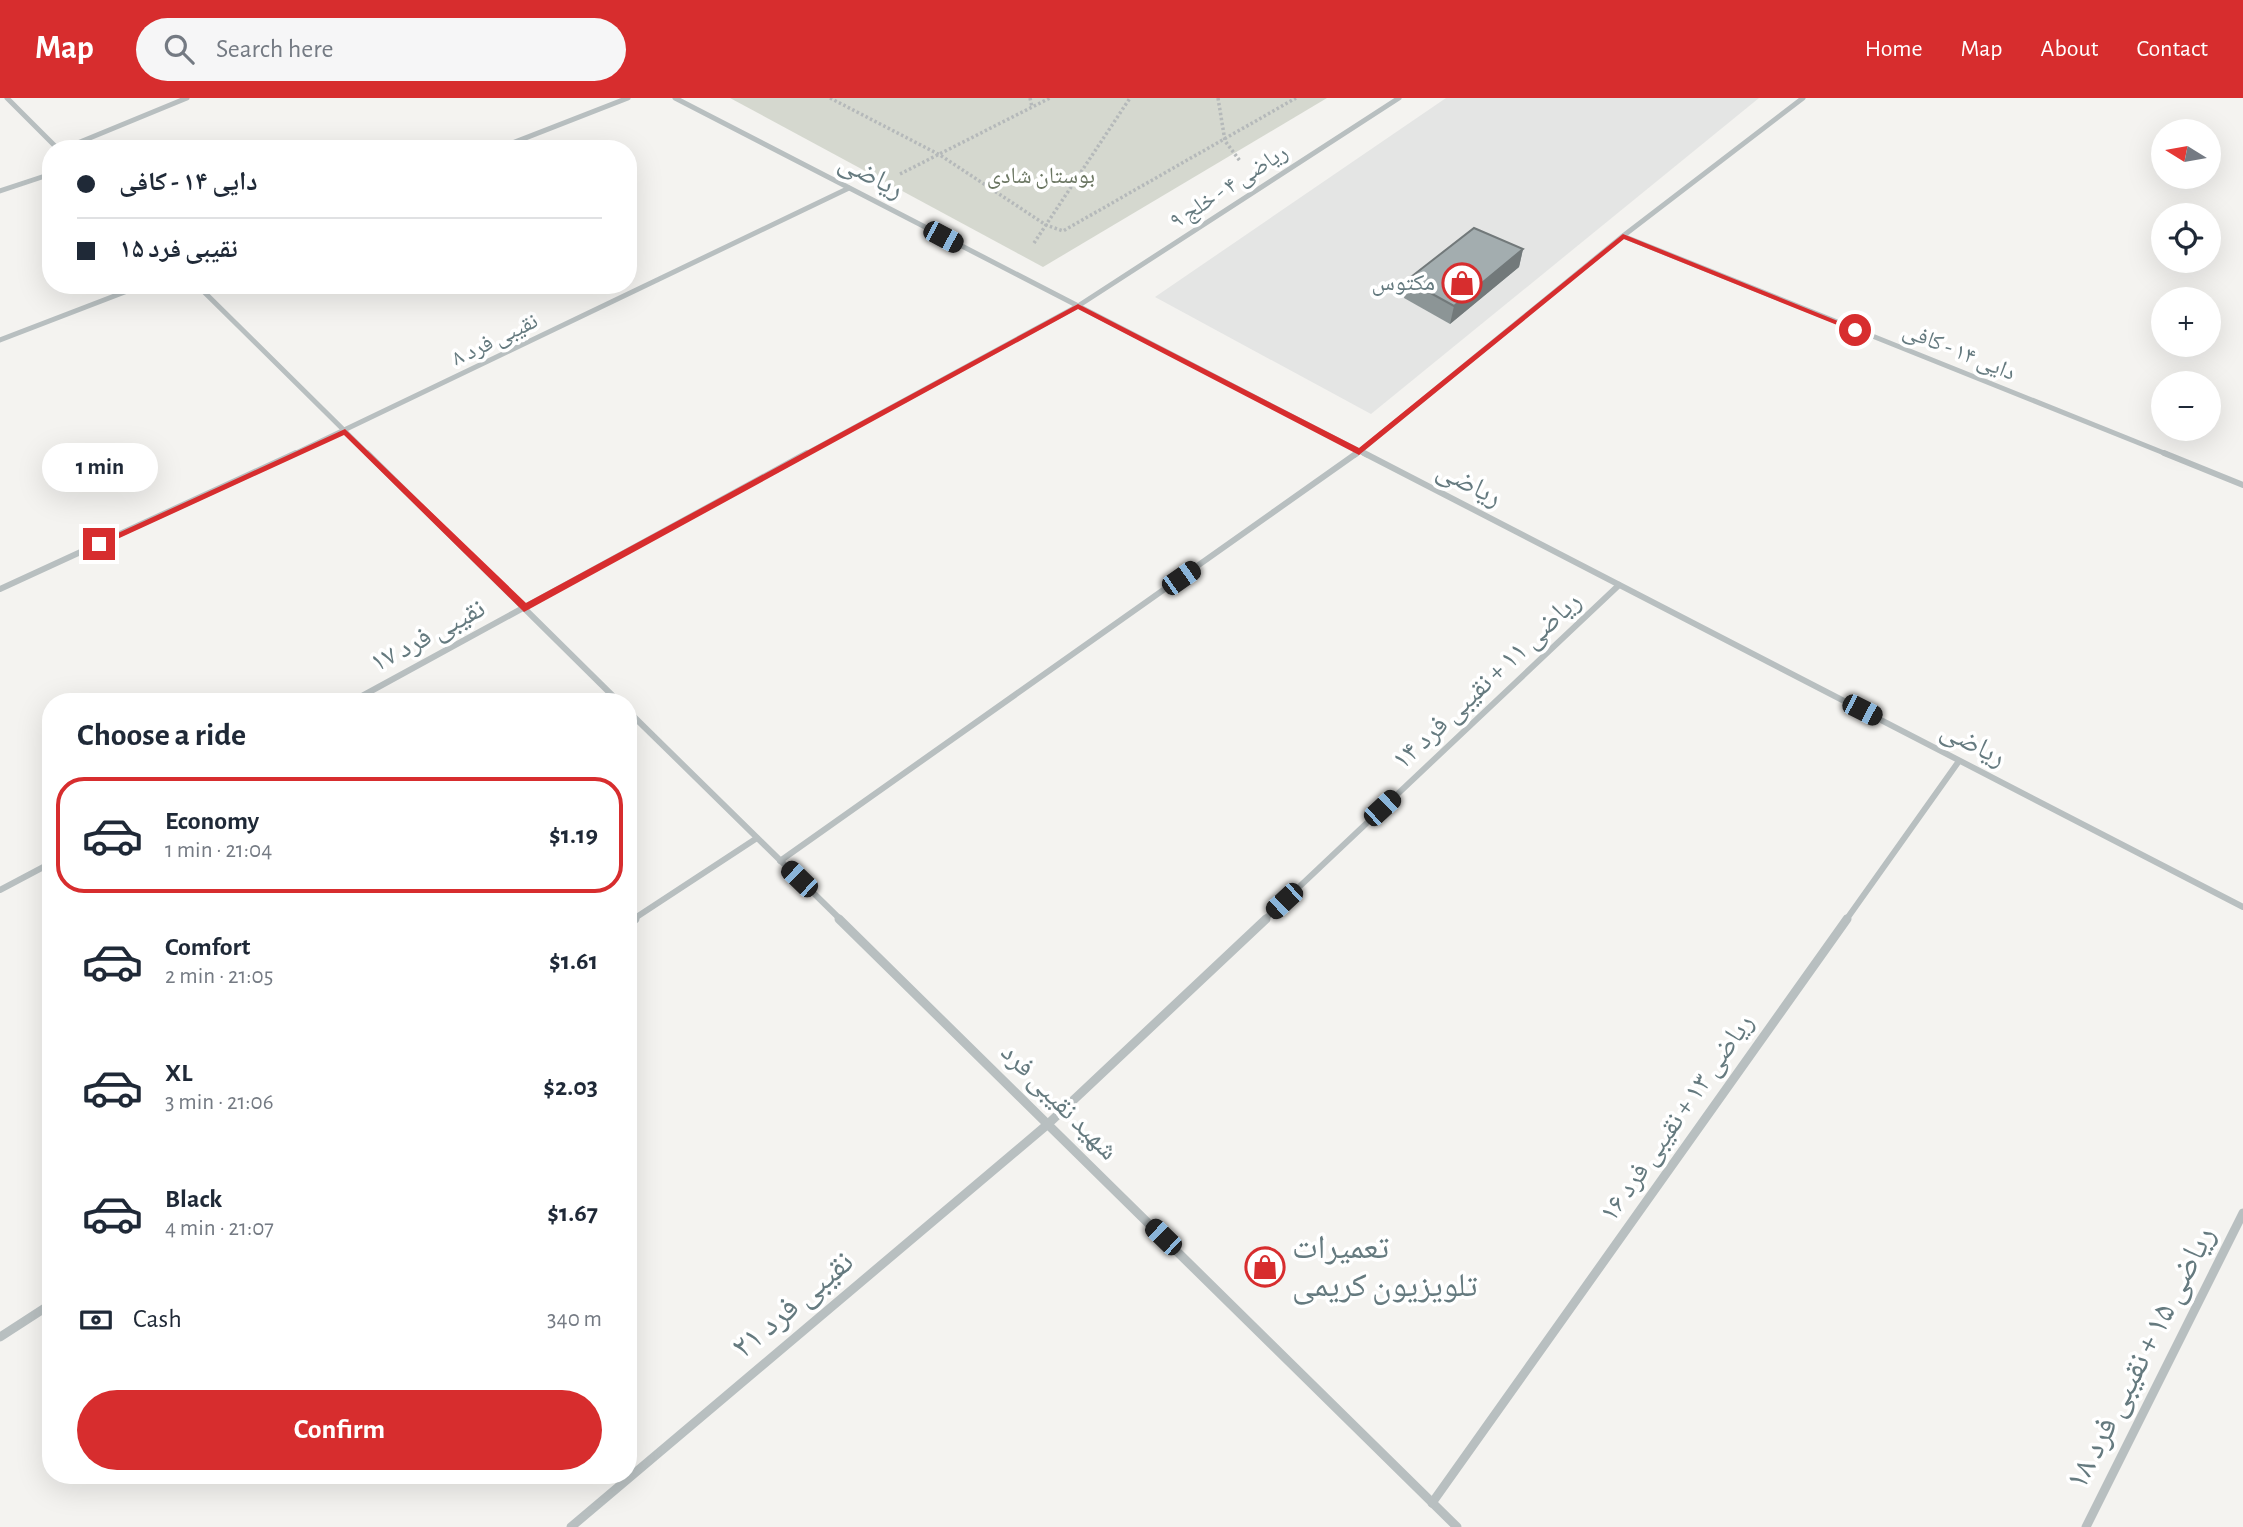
<!DOCTYPE html>
<meta charset="utf-8">
<style>
body{margin:0;font-family:"Alegreya Sans","Noto Naskh Arabic",sans-serif;background:#f6f6f7;color:#1f2937;height:100vh;display:flex;flex-direction:column;font-size:26px;white-space:nowrap}
*{box-sizing:border-box;margin:0}
p{font-size:23px;color:#747a83}
.icon{flex:none;width:38px;height:38px;fill:none;stroke:currentColor;stroke-width:2;stroke-linecap:round;stroke-linejoin:round}
.map{position:relative;flex:1;overflow:hidden}
.details{position:absolute;left:42px;top:595px;width:595px;height:791px;display:flex;flex-direction:column;background:#fff;border-radius:28px;box-shadow:0 7px 28px #0002}
.details>*{flex:none}
.guide{position:absolute;left:42px;top:42px;width:595px;height:154px;border-radius:28px;box-shadow:0 7px 28px #0002;display:grid;align-content:center;height:154px;padding:0 35px;background:#fff}
.needle{width:46px;rotate:281deg}
.fabs{position:absolute;left:2151px;top:21px;display:grid;gap:14px}
.fabs a{display:grid;place-items:center;width:70px;height:70px;border-radius:50%;background:#fff;box-shadow:0 7px 28px #0002;font-size:35px}
.end{position:absolute;width:32px;height:32px;margin:-16px;border:9px solid #d72d2e;background:#fff;box-shadow:0 0 0 4px #fff}
.from{border-radius:50%}
.bubble{position:absolute;height:49px;border-radius:24px;background:#fff;box-shadow:0 7px 28px #0002;font-size:23px;font-weight:700;line-height:49px;text-align:center}
.car{position:absolute;width:21px;height:42px;margin:-21px -10px;border-radius:9px;box-shadow:0 0 5px 2px #0007;background:linear-gradient(#222 24%,#8ab4d8 0 40%,#222 0 76%,#8ab4d8 0 86%,#222 0)}
.guide b{display:flex;align-items:center;gap:24px;height:66px;font-size:26px}
.guide b+b{border-top:2px solid #e0e1e3}
.guide i{width:18px;height:18px;background:#1f2937}
ul{padding:0;list-style:none}
li{display:flex;align-items:center;gap:21px;height:116px;margin:0 14px 10px;padding:0 21px;border:4px solid transparent;border-radius:28px}
li div{flex:1}
li b{display:block;font-size:26px}
li em{font-style:normal;font-weight:700}
li.on{border-color:#d72d2e}
li>.icon{width:63px;height:63px;stroke-width:1.5}
h2{padding:0 35px;font-size:32px;line-height:84px}
.pay{display:flex;align-items:center;gap:18px;height:77px;padding:0 35px;font-size:26px}
.pay p{margin-inline-start:auto}
.action{display:flex;gap:14px;margin-top:auto;padding:14px 35px}
.action a{flex:1;height:80px;border-radius:42px;background:#d72d2e;color:#fff;font-size:28px;font-weight:700;line-height:80px;text-align:center}
header{display:flex;align-items:center;gap:42px;box-sizing:border-box;height:98px;padding:0 35px;background:#d72d2e;color:#fff}
header strong{font-size:33px}
nav{display:flex;gap:38px;margin-inline-start:auto;font-size:24px}
.search{width:490px;height:63px;background:#f6f6f7;display:flex;align-items:center;gap:18px;box-sizing:border-box;padding:0 24px;border-radius:38px;color:#747a83;font-size:26px}
.map>svg:first-child{display:block}
.built{fill:#e4e5e4}
.green{fill:#d5d8cf}
.lines{fill:none;stroke-linecap:round;stroke-linejoin:round}
.path{stroke:#b5b9ba;stroke-width:3.5;stroke-dasharray:2.5 2.5;stroke-linecap:butt}
.street-far2{stroke:#b8bfc0;stroke-width:5}
.street-far1{stroke:#b8bfc0;stroke-width:6}
.street{stroke:#b8bfc0;stroke-width:9}
.wall{fill:#8c9596}
.shaded-wall{fill:#72797a}
.building{fill:#a3adaf;stroke:#72797a;stroke-width:2}
.route{fill:#d72d2e}
.labels{text-anchor:middle;dominant-baseline:central;stroke-width:7;stroke-linejoin:round;paint-order:stroke}
.far-park-label{font-size:23px;fill:#6c7763;stroke:#fff}
.far-street-label{font-size:23px;fill:#657a7f;stroke:#fff}
.far-poi-label{font-size:23px;fill:#657a7f;stroke:#fff;text-anchor:end}
.street-label{font-size:28px;fill:#657a7f;stroke:#fff}
.near-poi-label{font-size:33px;fill:#657a7f;stroke:#fff;text-anchor:start}
.near-street-label{font-size:33px;fill:#657a7f;stroke:#fff}
</style>
<header>
<strong>Map</strong>
<div class="search"><svg class="icon" aria-label="search" viewBox="0 0 24 24"><circle cx="10" cy="10" r="6"/><path d="M15 15l6 6"/></svg>Search here</div>
<nav><a>Home</a><a>Map</a><a>About</a><a>Contact</a></nav>
</header>
<div class="map">
<svg width="2243" height="1429" viewBox="0 0 2243 1429">
<rect width="100%" height="100%" fill="#f4f3f0"/>
<path class="built" d="M1446 0H1759L1371 316 1155 199Z"/>
<path class="green" d="M730 0H1327L1043 169Z"/>
<g class="lines">
<g class="path">
<path d="M830 0 940 57 1046 127 1063 133 1296 0"/>
<path d="M1030 0 1032 9"/>
<path d="M1218 0 1225 43 1240 63"/>
<path d="M900 76 1050 0"/>
<path d="M1034 145 1130 0"/>
</g>
<g class="street-far2">
<path d="M7 0 58 51"/>
<path d="M675 0 1367 357"/>
<path d="M63 51 187 0"/>
<path d="M497 51 628 0"/>
<path d="M0 93 51 76"/>
<path d="M1623 138 2169 357"/>
<path d="M197 187 369 357"/>
<path d="M0 242 143 187"/>
<path d="M292 357 849 90"/>
<path d="M804 357 1078 208 1399 0"/>
<path d="M1355 357 1623 138 1803 0"/>
</g>
<g class="street-far1">
<path d="M367 355 619 604"/>
<path d="M1364 355 2243 809"/>
<path d="M2164 355 2243 387"/>
<path d="M0 491 296 355"/>
<path d="M351 604 807 355"/>
<path d="M628 613 841 822"/>
<path d="M780 763 1357 355"/>
<path d="M0 792 51 765"/>
<path d="M632 822 757 740"/>
<path d="M1264 822 1619 487"/>
<path d="M1846 822 1959 663"/>
</g>
<g class="street">
<path d="M839 821 1457 1429"/>
<path d="M628 825 635 821"/>
<path d="M0 1239 51 1206"/>
<path d="M1432 1405 1847 821"/>
<path d="M571 1429 1048 1026 1266 821"/>
<path d="M2086 1429 2243 1115"/>
</g>
</g>
<path class="wall" d="M1523 151 1519 169 1450 226 1404 200 1407 182Z"/>
<path class="shaded-wall" d="M1523 151 1519 169 1450 226 1454 208Z"/>
<path class="building" d="M1474 130 1523 151 1454 208 1407 182Z"/>
<path class="route" d="M1623 136 1860 232 1852 233 1624 141 1359 357 1078 211 524 514 344 337 102 448 94 446 345 331 526 505 1078 206 1359 350Z"/>
<defs>
<g id="shop-ring" transform="scale(2.0125)"><circle r="9.5" fill="#fff" stroke="#d72d2e" stroke-width="1.5"/><path d="M-5-2.5h2.3a2.7 3.5 0 0 1 5.4 0H5L5.5 6h-11ZM-1.5-2.5h3a1.5 2.3 0 0 0-3 0Z" fill="#d72d2e"/></g>
</defs>
<g fill-rule="evenodd">
<use href="#shop-ring" x="1462" y="185"/>
<use href="#shop-ring" x="1265" y="1169"/>
</g>
<g class="labels">
<g class="far-park-label">
<text x="1041" y="78">بوستان شادی</text>
</g>
<g class="far-street-label">
<text transform="translate(1229 89) rotate(-33)">ریاضی ۴ - خلج ۹</text>
<text transform="translate(495 242) rotate(-26)">نقیبی فرد ۸</text>
<text transform="translate(1959 254) rotate(22)">دایی ۱۴ - کافی</text>
</g>
<g class="far-poi-label">
<text x="1435" y="185">مکتوس</text>
</g>
<g class="street-label">
<text transform="translate(871 78) rotate(27)">ریاضی</text>
<text transform="translate(1469 386) rotate(27)">ریاضی</text>
<text transform="translate(428 538) rotate(-28)">نقیبی فرد ۱۷</text>
<text transform="translate(1487 583) rotate(-43)">ریاضی ۱۱ + نقیبی فرد ۱۴</text>
<text transform="translate(1973 646) rotate(27)">ریاضی</text>
<text transform="translate(1059 1004) rotate(45)">شهید نقیبی فرد</text>
<text transform="translate(1677 1020) rotate(-55)">ریاضی ۱۳ + نقیبی فرد ۱۶</text>
</g>
<g class="near-poi-label">
<text x="1292" y="1150">تعمیرات<tspan x="1292" dy="38">تلویزیون کریمی</tspan></text>
</g>
<g class="near-street-label">
<text transform="translate(793 1207) rotate(-40)">نقیبی فرد ۲۱</text>
<text transform="translate(2141 1260) rotate(-63)">ریاضی ۱۵ + نقیبی فرد ۱۸</text>
</g>
</g>
</svg>
<div class="fabs">
<a><svg class="needle" viewBox="-14 -14 28 28"><path d="M0-13l5 13h-10z" fill="#e53935"/><path d="M0 13l5-13h-10z" fill="#747a83"/></svg></a>
<a><svg class="icon" aria-label="locate" viewBox="0 0 24 24"><circle cx="12" cy="12" r="6"/><path d="M12 2v4M12 18v4M2 12h4M18 12h4"/></svg></a>
<a>+</a>
<a>−</a>
</div>
<i class="end from" style="left:1855px;top:232px"></i>
<i class="end" style="left:99px;top:446px"></i>
<div class="bubble" style="left:42px;top:345px;width:116px">1 min</div>
<i class="car" style="left:943px;top:139px;rotate:118deg"></i>
<i class="car" style="left:1181px;top:480px;rotate:55deg"></i>
<i class="car" style="left:1862px;top:612px;rotate:117deg"></i>
<i class="car" style="left:1382px;top:710px;rotate:47deg"></i>
<i class="car" style="left:799px;top:781px;rotate:314deg"></i>
<i class="car" style="left:1284px;top:803px;rotate:227deg"></i>
<i class="car" style="left:1163px;top:1139px;rotate:314deg"></i>
<div class="guide">
<b><i class="from"></i>دایی ۱۴ - کافی</b>
<b><i></i>نقیبی فرد ۱۵</b>
</div>
<section class="details">
<h2>Choose a ride</h2>
<ul>
<li class="on"><svg class="icon" aria-label="car" viewBox="0 0 24 24"><path d="M5 17H2v-5l4-1 3-4h7l3 4 3 1v5h-3M9 17h6M6 11h13"/><circle cx="7" cy="17" r="2"/><circle cx="17" cy="17" r="2"/></svg><div><b>Economy</b><p>1 min · 21:04</p></div><em>$1.19</em></li>
<li><svg class="icon" aria-label="car" viewBox="0 0 24 24"><path d="M5 17H2v-5l4-1 3-4h7l3 4 3 1v5h-3M9 17h6M6 11h13"/><circle cx="7" cy="17" r="2"/><circle cx="17" cy="17" r="2"/></svg><div><b>Comfort</b><p>2 min · 21:05</p></div><em>$1.61</em></li>
<li><svg class="icon" aria-label="car" viewBox="0 0 24 24"><path d="M5 17H2v-5l4-1 3-4h7l3 4 3 1v5h-3M9 17h6M6 11h13"/><circle cx="7" cy="17" r="2"/><circle cx="17" cy="17" r="2"/></svg><div><b>XL</b><p>3 min · 21:06</p></div><em>$2.03</em></li>
<li><svg class="icon" aria-label="car" viewBox="0 0 24 24"><path d="M5 17H2v-5l4-1 3-4h7l3 4 3 1v5h-3M9 17h6M6 11h13"/><circle cx="7" cy="17" r="2"/><circle cx="17" cy="17" r="2"/></svg><div><b>Black</b><p>4 min · 21:07</p></div><em>$1.67</em></li>
</ul>
<div class="pay"><svg class="icon" aria-label="cash" viewBox="0 0 24 24"><path d="M3 7h18v10H3z"/><circle cx="12" cy="12" r="2"/></svg>Cash<p>340 m</p></div>
<div class="action"><a>Confirm</a></div>
</section>
</div>
